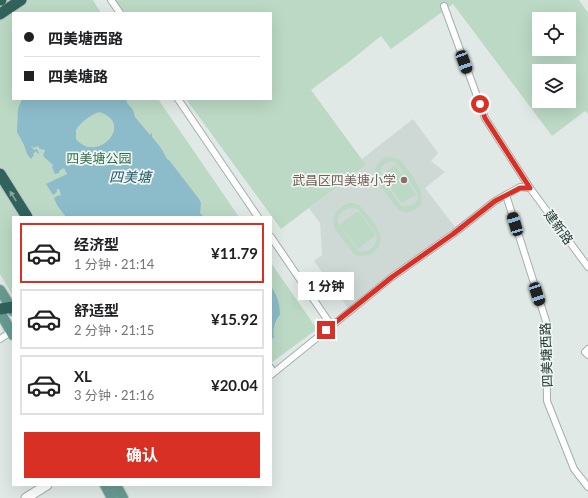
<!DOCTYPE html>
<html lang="zh">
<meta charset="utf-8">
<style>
body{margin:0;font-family:Lato,"Noto Sans SC",sans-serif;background:#f2f2f2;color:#202124;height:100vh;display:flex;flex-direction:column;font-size:15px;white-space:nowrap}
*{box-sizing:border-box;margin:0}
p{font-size:13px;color:#757577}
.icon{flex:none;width:22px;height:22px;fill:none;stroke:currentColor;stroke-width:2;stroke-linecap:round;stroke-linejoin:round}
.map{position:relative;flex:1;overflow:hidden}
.side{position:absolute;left:12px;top:216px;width:260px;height:270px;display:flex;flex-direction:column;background:#fff;border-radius:0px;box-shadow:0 4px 16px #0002}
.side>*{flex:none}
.hud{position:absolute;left:12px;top:12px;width:260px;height:88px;border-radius:0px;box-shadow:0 4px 16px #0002;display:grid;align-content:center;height:88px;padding:0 12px;background:#fff}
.fabs{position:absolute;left:532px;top:12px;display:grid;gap:8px}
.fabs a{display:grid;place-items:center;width:44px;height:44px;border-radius:0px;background:#fff;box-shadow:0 4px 16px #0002;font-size:20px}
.end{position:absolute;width:18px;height:18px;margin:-9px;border:5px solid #d93025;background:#fff;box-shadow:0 0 0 2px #fff}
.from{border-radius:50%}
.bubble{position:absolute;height:28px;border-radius:0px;background:#fff;box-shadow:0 4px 16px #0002;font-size:13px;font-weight:700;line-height:28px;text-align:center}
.car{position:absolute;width:12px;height:24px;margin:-12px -6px;border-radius:5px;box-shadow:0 0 3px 1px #0007;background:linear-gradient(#222 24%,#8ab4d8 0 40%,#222 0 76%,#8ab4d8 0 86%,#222 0)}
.hud b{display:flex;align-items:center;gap:14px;height:38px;font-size:15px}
.hud b+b{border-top:1px solid #e0e0e0}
.hud i{width:10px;height:10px;background:#202124}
ul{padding:7px 0 0;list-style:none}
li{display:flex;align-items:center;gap:12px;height:60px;margin:0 8px 6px;padding:0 4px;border:2px solid #e0e0e0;border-radius:0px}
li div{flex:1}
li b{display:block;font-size:15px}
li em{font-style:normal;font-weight:700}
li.current{border-color:#d93025}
li>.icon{width:36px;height:36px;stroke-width:1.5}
.cta{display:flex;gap:8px;margin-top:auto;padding:8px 12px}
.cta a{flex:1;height:46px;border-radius:0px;background:#d93025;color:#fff;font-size:16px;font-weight:700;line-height:46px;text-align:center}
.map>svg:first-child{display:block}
.built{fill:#ced9d5}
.green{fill:#bbd9c5;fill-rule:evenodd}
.water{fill:#8cbcca;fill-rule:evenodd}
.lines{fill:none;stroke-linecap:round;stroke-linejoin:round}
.lane-casing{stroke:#a3b0ad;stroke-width:5}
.street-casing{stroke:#a3b0ad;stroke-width:8}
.secondary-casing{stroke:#a0b4ae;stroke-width:11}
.primary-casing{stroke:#bdc3c2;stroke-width:12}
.highway-casing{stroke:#bdc3c2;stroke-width:13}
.lane{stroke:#fff;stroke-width:3}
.street{stroke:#fff;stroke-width:6}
.secondary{stroke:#fff;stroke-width:9}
.primary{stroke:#689b92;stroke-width:10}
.highway{stroke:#31625b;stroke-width:11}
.oneway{fill:#87a5a0}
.route{stroke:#d93025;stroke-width:5}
.education-dot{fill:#8d6e63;stroke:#f0f6f4;stroke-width:1.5}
.labels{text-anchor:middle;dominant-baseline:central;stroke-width:3.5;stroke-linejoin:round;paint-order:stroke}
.park-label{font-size:13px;fill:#306b4b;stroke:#f0f6f4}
.education-label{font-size:13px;fill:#785e54;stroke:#f0f6f4;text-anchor:end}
.street-label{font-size:13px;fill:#223834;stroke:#f0f6f4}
.water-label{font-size:14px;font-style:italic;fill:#225c6e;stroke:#f0f6f4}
</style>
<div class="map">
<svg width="588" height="498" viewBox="0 0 588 498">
<rect width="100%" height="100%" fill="#e0e9e6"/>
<path class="built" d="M413 119 438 153 431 161 445 172 425 188 455 227 348 308 314 261 322 255 320 223 309 208 366 165 362 159Z"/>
<g class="green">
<path d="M0 0H93L101 13H13V99H158L239 217H13V296L0 274Z"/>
<path d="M115 0H579L588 13V114L585 111 552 136 453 4 391 49 381 36 350 61 311 90 366 165 281 229 186 99H271V13H124ZM539 19H569V49H539ZM539 71H569V101H539Z"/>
<path d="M387 157 397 158 401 161C409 172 433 198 416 209 410 213 404 213 398 210 393 202 378 185 375 178 373 169 379 159 387 157ZM390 161C393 162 393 161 396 163 399 166 415 188 417 193 421 203 410 208 401 206L381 177C380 169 382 164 390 161Z"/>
<path d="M396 165 416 194 402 203 381 175Z"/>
<path d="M349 203H355L360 206C372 222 393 238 371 255L359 256 353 253 334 228 333 220 336 212 342 206ZM349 208 358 209 377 235C376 247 370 253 358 251L338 224C336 217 342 211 349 208Z"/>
<path d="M358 211 376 235 358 249 339 225Z"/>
<path d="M271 263 317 329 271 363Z"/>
</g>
<g class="water">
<path d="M22 99H126L127 103 133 110 135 117 150 135 152 133V137L161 148 167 159 169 160 199 199 201 203 200 213 204 217H66L57 205 54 198 57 196 61 195 59 189H57V192L53 195 46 184 67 174 64 168 59 171V173L55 174 52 167 53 165 43 156 45 150 40 149 38 146 34 148 32 146H31L34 150 37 149 39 153 38 154 36 151 33 154 34 155 31 159 27 154 24 145 17 132 18 109ZM99 112C136 123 97 165 76 139V130C81 122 90 115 99 112Z"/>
<path d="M271 286C277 295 280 304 280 315 274 321 273 330 274 338L271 339Z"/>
</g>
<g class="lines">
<g class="lane-casing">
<path id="lane" d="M271 366 275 372"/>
</g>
<g class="street-casing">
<g id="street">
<path d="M111 0 120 13"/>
<path d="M444 6 485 118 530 188 588 267"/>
<path d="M178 99 258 217"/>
<path d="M506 195 546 321 547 401 574 469 588 487"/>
<path d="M271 237 331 325"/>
<path d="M0 339 11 332"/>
<path d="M588 349 585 352 588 355"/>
<path d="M271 375 392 277 453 234 495 201 520 187 530 188"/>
</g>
</g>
<g class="secondary-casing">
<path id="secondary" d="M26 498 47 485"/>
</g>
<g class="primary-casing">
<g id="primary">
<path d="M0 290 13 311"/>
<path d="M0 312 13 335"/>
<path d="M105 485 112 498"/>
<path d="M116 485 123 498"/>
</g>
</g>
<g class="highway-casing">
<g id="highway">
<path d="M0 0H1"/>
<path d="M0 14 21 0"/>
<path d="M0 174 27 217"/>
<path d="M0 309 13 307"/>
</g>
</g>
<use href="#lane" class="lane"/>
<use href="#street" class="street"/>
<use href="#secondary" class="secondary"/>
<use href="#primary" class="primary"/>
<use href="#highway" class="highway"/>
</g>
<defs><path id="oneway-solid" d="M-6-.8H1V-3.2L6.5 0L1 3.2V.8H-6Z"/></defs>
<use class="oneway" href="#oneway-solid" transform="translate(13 196) rotate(-122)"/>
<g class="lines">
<path class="route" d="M326 330 392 277 453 234 495 201 520 188H530L485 118 480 104"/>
</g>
<circle class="education-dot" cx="404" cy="180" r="4"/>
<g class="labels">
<g class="park-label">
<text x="99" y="158">四美塘公园</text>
</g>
<g class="education-label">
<text x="396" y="180">武昌区四美塘小学</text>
</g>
<g class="street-label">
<text transform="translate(559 227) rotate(54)">建新路</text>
<text transform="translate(546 355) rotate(-92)">四美塘西路</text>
</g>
<g class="water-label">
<text x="130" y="176">四美塘</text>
</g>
</g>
</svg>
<div class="fabs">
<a><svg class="icon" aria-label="locate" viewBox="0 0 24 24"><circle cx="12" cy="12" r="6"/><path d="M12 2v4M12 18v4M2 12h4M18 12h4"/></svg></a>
<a><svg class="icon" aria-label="layers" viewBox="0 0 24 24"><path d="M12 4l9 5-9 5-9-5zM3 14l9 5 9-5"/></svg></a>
</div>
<i class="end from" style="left:480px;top:104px"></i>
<i class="end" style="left:326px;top:330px"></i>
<div class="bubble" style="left:298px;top:272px;width:56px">1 分钟</div>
<i class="car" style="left:464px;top:62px;rotate:160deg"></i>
<i class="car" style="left:515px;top:224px;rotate:343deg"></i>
<i class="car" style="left:537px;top:294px;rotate:162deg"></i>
<div class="hud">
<b><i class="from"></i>四美塘西路</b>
<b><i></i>四美塘路</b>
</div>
<section class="side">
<ul>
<li class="current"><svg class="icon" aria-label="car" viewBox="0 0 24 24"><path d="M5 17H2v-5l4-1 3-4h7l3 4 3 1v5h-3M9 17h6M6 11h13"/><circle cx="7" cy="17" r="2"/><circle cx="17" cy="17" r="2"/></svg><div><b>经济型</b><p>1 分钟 · 21:14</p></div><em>¥11.79</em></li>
<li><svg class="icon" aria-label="car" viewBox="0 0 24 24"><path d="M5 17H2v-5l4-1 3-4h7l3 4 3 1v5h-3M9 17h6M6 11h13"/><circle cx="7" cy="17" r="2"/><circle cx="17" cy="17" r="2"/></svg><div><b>舒适型</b><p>2 分钟 · 21:15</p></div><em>¥15.92</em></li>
<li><svg class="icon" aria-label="car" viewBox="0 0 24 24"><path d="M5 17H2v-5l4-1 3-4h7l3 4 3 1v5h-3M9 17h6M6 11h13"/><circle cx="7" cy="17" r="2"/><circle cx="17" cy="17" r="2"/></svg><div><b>XL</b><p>3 分钟 · 21:16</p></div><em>¥20.04</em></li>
</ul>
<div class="cta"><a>确认</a></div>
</section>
</div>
